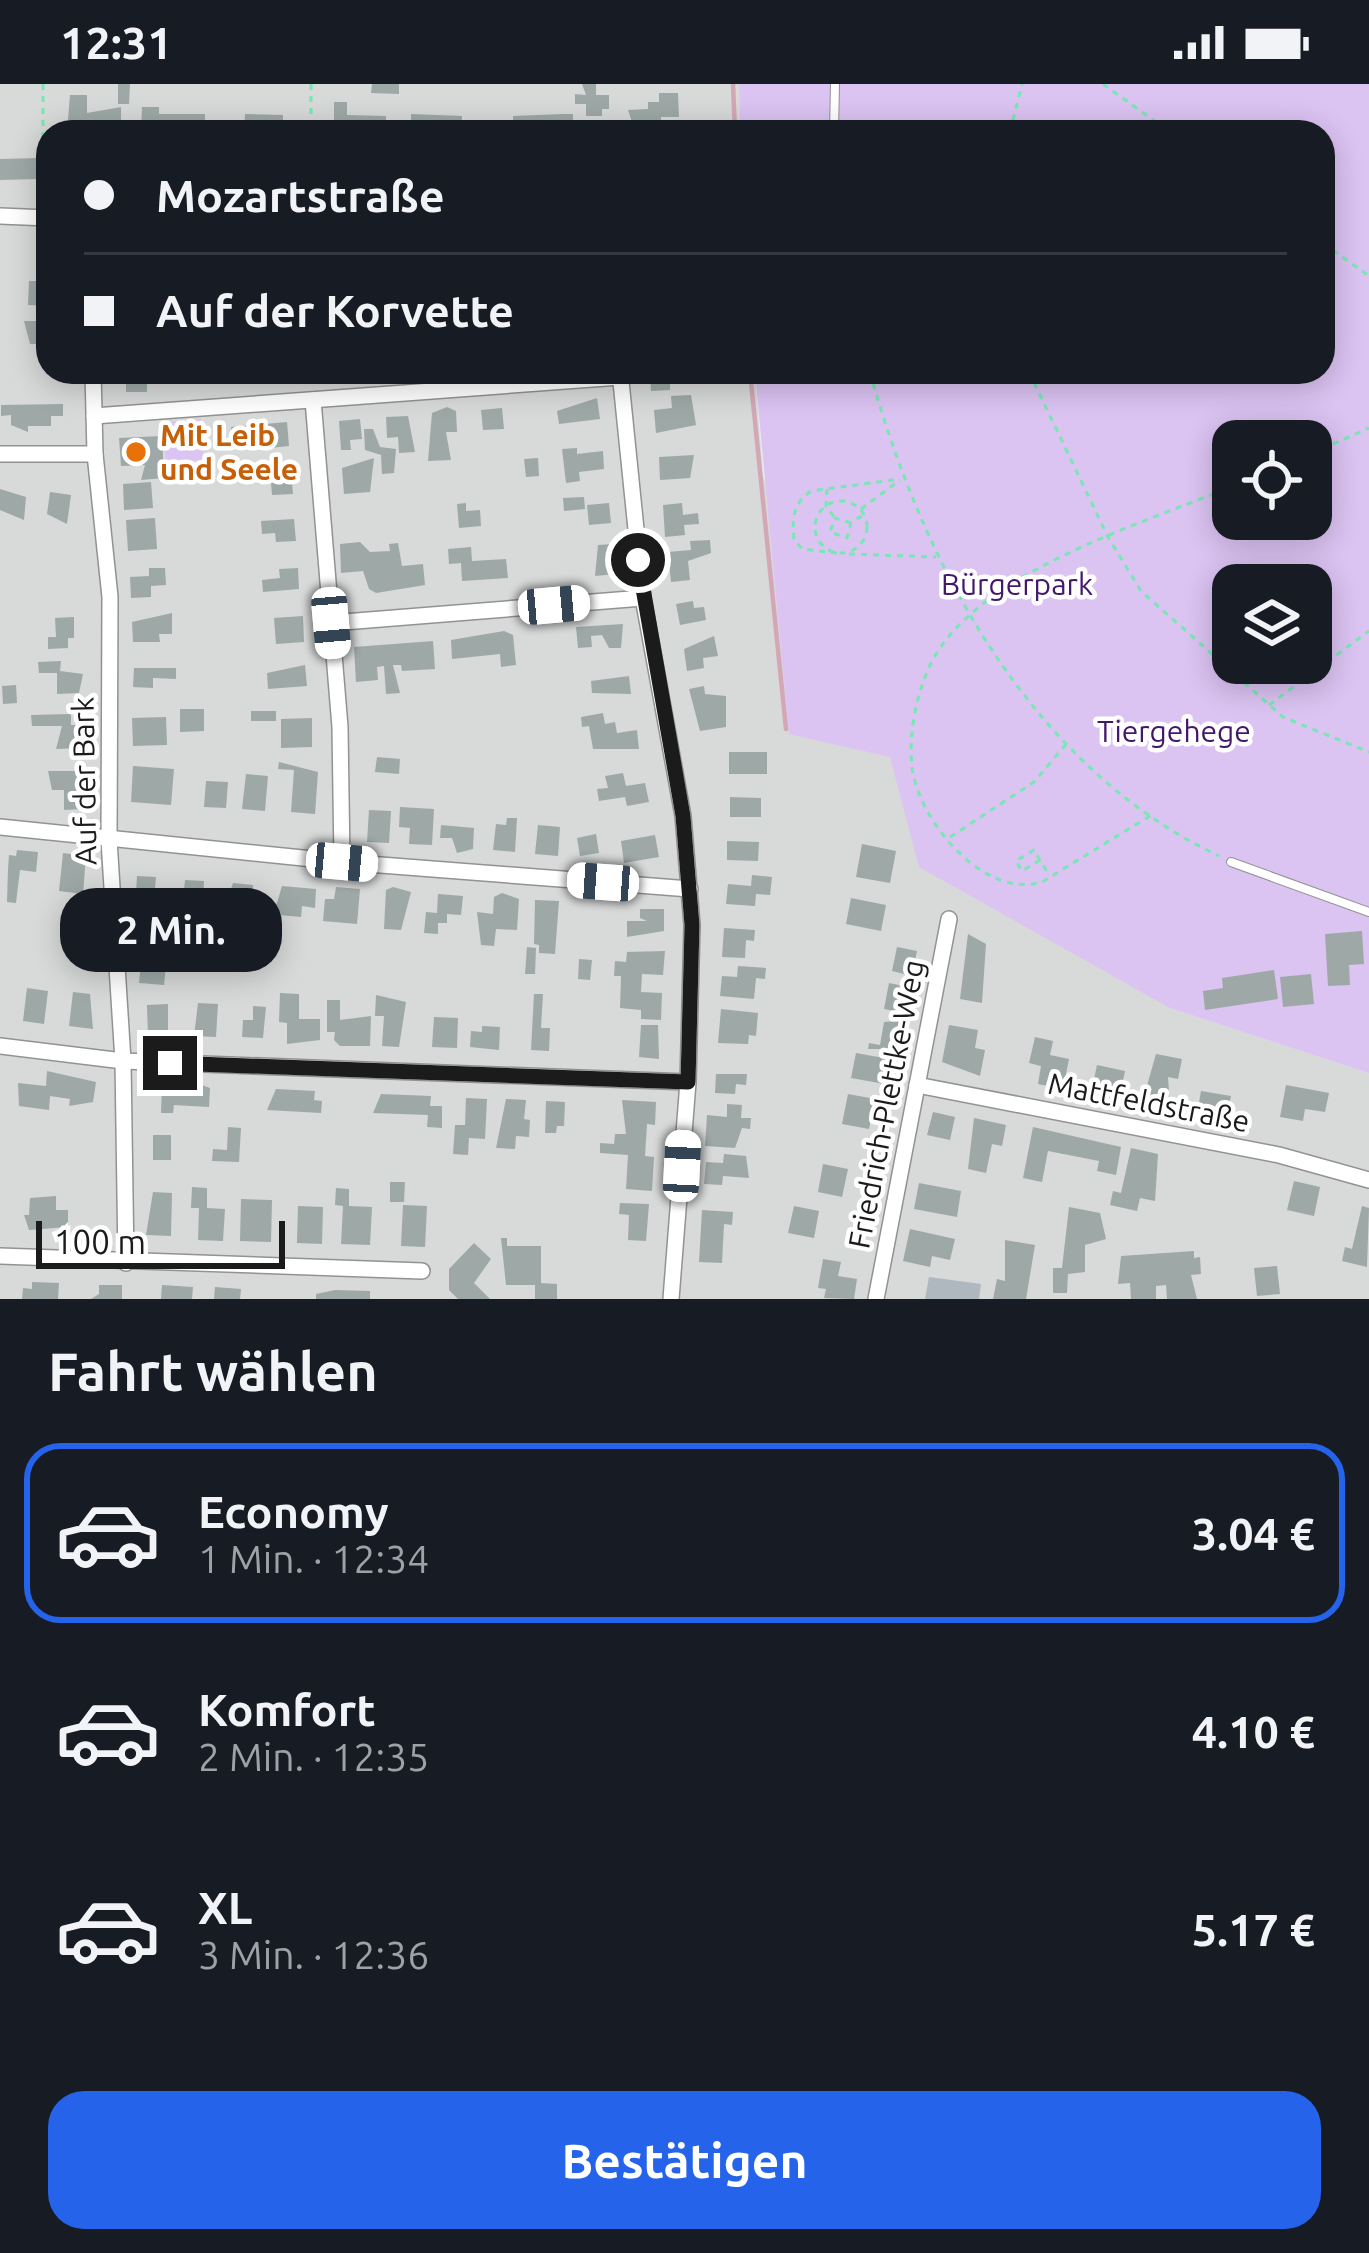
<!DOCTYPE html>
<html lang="de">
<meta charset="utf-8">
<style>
body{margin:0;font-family:Ubuntu,sans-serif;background:#242831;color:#f1f3f6;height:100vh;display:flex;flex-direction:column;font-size:45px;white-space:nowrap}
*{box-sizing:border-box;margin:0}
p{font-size:39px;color:#9ea1a6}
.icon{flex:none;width:66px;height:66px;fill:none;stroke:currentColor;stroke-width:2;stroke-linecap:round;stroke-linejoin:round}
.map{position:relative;height:1215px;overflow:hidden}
.sheet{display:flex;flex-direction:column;background:#171b24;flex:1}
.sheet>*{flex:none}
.hud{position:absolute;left:36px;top:36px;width:1299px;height:264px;border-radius:36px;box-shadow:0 6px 30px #0003;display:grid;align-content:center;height:264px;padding:0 48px;background:#171b24}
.buttons{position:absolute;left:1212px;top:336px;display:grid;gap:24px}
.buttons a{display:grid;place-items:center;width:120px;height:120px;border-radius:24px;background:#171b24;box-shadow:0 6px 30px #0003;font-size:60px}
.scale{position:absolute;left:36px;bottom:30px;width:249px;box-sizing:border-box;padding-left:12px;border:6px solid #1b1b1b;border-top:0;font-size:33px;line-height:42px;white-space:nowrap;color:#1b1b1b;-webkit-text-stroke:9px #fff;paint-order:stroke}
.end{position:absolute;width:54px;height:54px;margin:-27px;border:15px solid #1b1b1b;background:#fff;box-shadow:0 0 0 6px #fff}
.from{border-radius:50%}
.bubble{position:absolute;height:84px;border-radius:36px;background:#171b24;box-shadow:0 6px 30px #0003;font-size:39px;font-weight:700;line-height:84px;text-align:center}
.car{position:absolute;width:36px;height:72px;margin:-36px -18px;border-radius:15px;box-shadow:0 0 9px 3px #0007;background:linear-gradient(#fff 24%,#345 0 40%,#fff 0 76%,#345 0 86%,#fff 0)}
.hud b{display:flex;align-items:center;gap:42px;height:114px;font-size:45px}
.hud b+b{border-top:3px solid #363941}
.hud i{width:30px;height:30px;background:#f1f3f6}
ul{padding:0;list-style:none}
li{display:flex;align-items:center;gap:36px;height:180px;margin:0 24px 18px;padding:0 24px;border:6px solid transparent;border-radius:36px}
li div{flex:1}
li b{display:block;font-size:45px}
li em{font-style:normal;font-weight:700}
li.active{border-color:#2563eb}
li>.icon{width:108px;height:108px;stroke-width:1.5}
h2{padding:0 48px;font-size:54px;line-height:144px}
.button{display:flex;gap:24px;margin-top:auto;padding:24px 48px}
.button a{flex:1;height:138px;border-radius:36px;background:#2563eb;color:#fff;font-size:48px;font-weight:700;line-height:138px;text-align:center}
.status{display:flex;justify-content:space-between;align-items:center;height:84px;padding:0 60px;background:#171b24;direction:ltr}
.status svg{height:33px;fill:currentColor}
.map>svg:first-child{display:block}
.residential{fill:#d8d9d9}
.construction{fill:#afb8bf}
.park{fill:#dbc3f2;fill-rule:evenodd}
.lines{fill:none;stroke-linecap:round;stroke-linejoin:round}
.stream{stroke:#d4a7b7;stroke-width:4.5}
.building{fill:#9ea9a7}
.lane-casing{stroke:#929292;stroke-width:10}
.street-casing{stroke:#929292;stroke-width:18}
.path{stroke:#77e8b3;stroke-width:3;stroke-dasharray:6 6;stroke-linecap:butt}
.lane{stroke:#fff;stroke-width:8}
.street{stroke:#fff;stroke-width:15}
.route{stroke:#1b1b1b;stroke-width:15}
.food-dot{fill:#e8710a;stroke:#fff;stroke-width:4.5}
.labels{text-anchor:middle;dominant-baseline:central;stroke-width:9;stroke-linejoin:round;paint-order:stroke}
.food-label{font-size:30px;font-weight:bold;fill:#c56008;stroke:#fff;text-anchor:start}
.park-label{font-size:30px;fill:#43186b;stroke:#fff}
.street-label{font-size:30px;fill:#1b1b1b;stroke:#fff}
</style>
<div class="status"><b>12:31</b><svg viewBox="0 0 49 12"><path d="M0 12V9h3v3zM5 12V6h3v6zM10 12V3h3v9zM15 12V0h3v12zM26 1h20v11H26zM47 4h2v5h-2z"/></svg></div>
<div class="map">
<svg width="1369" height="1215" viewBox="0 0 1369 1215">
<rect width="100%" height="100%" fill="#e2ebec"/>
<path class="residential" d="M0 0H739L740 48H48V288H755L763 393 890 673 1170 924 1369 989V1215H0Z"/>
<path class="construction" d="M929 1193 981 1200 979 1215H925Z"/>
<g class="park">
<path d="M739 0H1369V989L1170 924 919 783 890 673 789 650 755 288H1323V48H740ZM1233 357H1311V435H1233ZM1233 501H1311V579H1233Z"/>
<path d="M201 335 204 376 166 379 163 338Z"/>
</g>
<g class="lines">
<g class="stream">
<path d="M733 0 735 48"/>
<path d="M750 288 786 645"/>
</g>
</g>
<g class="building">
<path d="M118 0H130L129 20H118Z"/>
<path d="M372 0H399V10L371 9Z"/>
<path d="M582 0H596V11H609V25H602V32H586V20H575V10L586 11Z"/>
<path d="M659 9H678L679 33H661V47H635L628 26 648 25V18H659Z"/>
<path d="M70 11H87V29L121 23V48H67Z"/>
<path d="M334 18H347V31L386 32V48H334Z"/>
<path d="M142 23H159V30H205V48H141Z"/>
<path d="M245 30 283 31V48H244Z"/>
<path d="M411 30 462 32 461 48H411Z"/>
<path d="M563 30H573V41H563V48H513V32Z"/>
<path d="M39 74V95L0 96V75Z"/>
<path d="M29 197H48L47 222 28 221Z"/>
<path d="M24 237H48L46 260H30Z"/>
<path d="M116 288 147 294V308H126V298L116 297Z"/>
<path d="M650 288H670V306L651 307Z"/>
<path d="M691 311 696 341 656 349 654 326 672 324 671 312Z"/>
<path d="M597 314 600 335 559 340 557 327Z"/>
<path d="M63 320V332H51V342H28V348L11 341V331L1 332V321Z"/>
<path d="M447 323 456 327 457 348H446L451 376 428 377 432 329Z"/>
<path d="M502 324 504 345 483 346 481 326Z"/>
<path d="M408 332 415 368 399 369 398 353 387 354 386 333Z"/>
<path d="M360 335 362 355 350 356 351 366H341L339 337Z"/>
<path d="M287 338 289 362 270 364 269 356 232 360 231 343Z"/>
<path d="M364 345H373L380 363 396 365 394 389 382 390 381 371 365 366Z"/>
<path d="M162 352 164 394 141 396 145 381 121 382 119 354Z"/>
<path d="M577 364V370L603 367 604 385 579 388 580 397 566 399 562 365Z"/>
<path d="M694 371 690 394 660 396 659 373Z"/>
<path d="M374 374 370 408 344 410 342 384Z"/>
<path d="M538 374 539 392 526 393 524 375Z"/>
<path d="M291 386 293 410 272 411 271 399 258 400 257 388Z"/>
<path d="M151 398 153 424 124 426 123 400Z"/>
<path d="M0 405 26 413 24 436 0 426Z"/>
<path d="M50 408 71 411 67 440 47 430Z"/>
<path d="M584 413 585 425 564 427 563 414Z"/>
<path d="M466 419V427L480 426 481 442 459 444 457 420Z"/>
<path d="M609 419 611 439 589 441 587 421Z"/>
<path d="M682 419 683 431 698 429 699 440 684 441 685 451 665 453 663 421Z"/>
<path d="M155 434 157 465 128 467 126 436Z"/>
<path d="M294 435 296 457 276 458 275 449 262 450 261 437Z"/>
<path d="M710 456 711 469 688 477 690 496 671 498 668 468 691 466 690 457Z"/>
<path d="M360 458 370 468 390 467 389 460 398 459 402 482 423 480 425 501 376 509 369 505 363 487 341 489 340 460Z"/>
<path d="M613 460 616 490 595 492 598 461Z"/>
<path d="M471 463 472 477 506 475 508 494 462 497 461 479 449 480 448 465Z"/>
<path d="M149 484H165L166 501 151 502V513L131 514 130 493 149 492Z"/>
<path d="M298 484 299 505 263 508 262 496 280 494 279 485Z"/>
<path d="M693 517 694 524 704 523 706 536 680 541 676 520Z"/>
<path d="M172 529V550H159L160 558H133L132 538Z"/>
<path d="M303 532 304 558 276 560 274 534Z"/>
<path d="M74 533V554H68V564L48 565V553H56L55 534Z"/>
<path d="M623 540 621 564H609L602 551 591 552 592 563 578 564 576 543Z"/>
<path d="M504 547 513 551 516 581 501 583 500 570 452 575 451 556Z"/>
<path d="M714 552 718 572 703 574 704 584 687 587 684 565Z"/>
<path d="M433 557 435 585 402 587 401 581H393L400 609 386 610 384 582 377 583 378 596 356 598 354 563Z"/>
<path d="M61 577 60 587 83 590 79 609 57 610V589H39L38 578Z"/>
<path d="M305 581 307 602 268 605 267 589Z"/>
<path d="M134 584H176V595L153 594V604L133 603Z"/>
<path d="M629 592 631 610 592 609 591 597Z"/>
<path d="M16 601 17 619 3 620 2 602Z"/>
<path d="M704 602 705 610 726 612V643L700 647 689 605Z"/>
<path d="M180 625H204V647L180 648Z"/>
<rect x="251" y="627" width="25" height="10"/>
<path d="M603 629 605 640 615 638 617 649 637 646 639 665H593L589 642 582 643 581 633Z"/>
<path d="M71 630V641H81L82 664 56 665 62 642H32L31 631Z"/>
<path d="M166 633 167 661 133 662 132 634Z"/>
<path d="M312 634V663L281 664V635Z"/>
<rect x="729" y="668" width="38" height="22"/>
<path d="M377 673 400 675 399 690 375 688Z"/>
<path d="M279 678 318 688 315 730 291 728 294 686 278 685Z"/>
<path d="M133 682 174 685 171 721 131 718Z"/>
<path d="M48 687H82L84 725 64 726V706H52Z"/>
<path d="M623 689 626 702 645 699 649 718 627 722 625 713 599 717 597 705 608 704 605 692Z"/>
<path d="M246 690 268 692 265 727 242 725Z"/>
<path d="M206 697 228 698 226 724 204 723Z"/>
<path d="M730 713 761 714V733H730Z"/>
<path d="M400 723 434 725 432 761 409 760 410 744 399 743Z"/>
<path d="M369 726 391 727 389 759 367 758Z"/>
<path d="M507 734H517L515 768 493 766 496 740 506 741Z"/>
<path d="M441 741 474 744 473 765 457 769 452 754H440Z"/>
<path d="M538 741 560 743 558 772 535 770Z"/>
<path d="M596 750 599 769 580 772 577 754Z"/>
<path d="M655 751 659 773 624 779 621 757Z"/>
<path d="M727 757 759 758 758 777 727 776Z"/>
<path d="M862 760 896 767 890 799 856 793Z"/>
<path d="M17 766 38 768 36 788 20 786 16 819 7 818 8 785 9 771 16 772Z"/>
<path d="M63 769 86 772 83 810 59 807Z"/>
<path d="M752 791 772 793 770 811 756 810 755 822 726 820 728 800 751 802Z"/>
<path d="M137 792 156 793 155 804H144L167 806 166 821 135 823Z"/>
<path d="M185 796 204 797 203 817 183 816Z"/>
<path d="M233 799 253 801 251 832 223 830Z"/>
<path d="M282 802 316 805 315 824 302 822 301 833 279 831 278 840 271 839Z"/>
<path d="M336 803 360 805 357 840 323 837 325 815H334Z"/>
<path d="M393 803 411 808 401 846 384 845 386 806Z"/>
<path d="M502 809 519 815 517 846 496 845 494 862 481 861 477 828 493 830 494 813Z"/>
<path d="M438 810 463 812 461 831 447 830V839H438V850L424 849 426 828 437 829Z"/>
<path d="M851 814 886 821 881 847 846 840Z"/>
<path d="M535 816 559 817 555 870 539 869V861L534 860Z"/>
<path d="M640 825H664V847L627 853V837H647L640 834Z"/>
<path d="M724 844 755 846 754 857 746 856 745 874 722 873Z"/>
<path d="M1362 847 1364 880 1349 881 1350 901 1328 902 1325 850Z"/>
<path d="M968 850 986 860 982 919 960 915Z"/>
<path d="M73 856 89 857 88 876 71 875Z"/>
<path d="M527 863 536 864 535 890H525Z"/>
<path d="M897 863 917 867 912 892 892 887Z"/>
<path d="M665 867 663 891 642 890 641 908 662 909 661 936 641 935V926L620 924 621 892H614L615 877 626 878 627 868Z"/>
<path d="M579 875 592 876 590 896 578 895Z"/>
<path d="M141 879 166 881 164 901 139 899Z"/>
<path d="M738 882 766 884 765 895 756 894 754 915 720 912 722 892 737 893Z"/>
<path d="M1274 886 1278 915 1205 926 1203 907 1223 904 1222 894Z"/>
<path d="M1311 890 1314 920 1283 923 1280 893Z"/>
<path d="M889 899 914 904 910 930 884 925Z"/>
<path d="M27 904 48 907 44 940 23 937Z"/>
<path d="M73 908 90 910 93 945 69 942Z"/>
<path d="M280 909 299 910V935H320V956L287 960V939L279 938Z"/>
<path d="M534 910H543L541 944H550L549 967 531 966Z"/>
<path d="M376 911 406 918 399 963 382 962 384 932H375Z"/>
<path d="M327 916H340V936L371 932 370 962H340L334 956 335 948H327Z"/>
<path d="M198 919 218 920 216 953 194 952Z"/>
<path d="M168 920V952L148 953 147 921Z"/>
<path d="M253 922 266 923 263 954 242 953 243 936H253Z"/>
<path d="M721 925 758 929 756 952 749 951 748 960 718 959Z"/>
<path d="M434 933 458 934 457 964 432 963Z"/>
<path d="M898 937 906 942 902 965H868L869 959 880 961 884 938Z"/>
<path d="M641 941H658L659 975 639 973Z"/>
<path d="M949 941 978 946 975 964 985 966 980 992 942 978Z"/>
<path d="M482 942 500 943 499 966 470 963 471 947 482 948Z"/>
<path d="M1035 953 1053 957 1050 971 1069 975 1063 1005 1038 1000 1041 982 1029 979Z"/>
<path d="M856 969 895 976 890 1001 851 994Z"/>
<path d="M1156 970 1182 975 1178 995 1168 993 1170 1024 1142 1019Z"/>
<path d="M1097 981 1125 987 1119 1016 1091 1010Z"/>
<path d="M47 987 96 998 93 1018 69 1022 70 1015 50 1012 49 1026 19 1022 18 999 46 1002Z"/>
<path d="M716 990H747L746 1001 736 1000 735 1010 715 1009Z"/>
<path d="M194 998 210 1004 209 1023 174 1021 173 1029H161L162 1002 194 1003Z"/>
<path d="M1286 1001 1329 1009 1325 1028 1305 1025 1303 1037 1280 1033Z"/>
<path d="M276 1005 315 1007 314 1016 322 1017 321 1029 267 1026Z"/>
<path d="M1201 1007 1231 1012 1226 1035 1197 1030Z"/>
<path d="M381 1010 431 1012 430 1022H442V1044L427 1043 428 1031 373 1029Z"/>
<path d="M848 1010 875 1015 869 1045 842 1040Z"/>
<path d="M466 1014 487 1015 485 1055 469 1054 468 1071 453 1070 455 1041H465Z"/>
<path d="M506 1015 526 1016 524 1035 530 1036 529 1053 516 1052 515 1065 496 1064Z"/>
<path d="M622 1016 656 1018 655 1041 647 1040 645 1072 654 1073 652 1107 626 1105 628 1071 600 1069V1059L614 1060 615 1050H626Z"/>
<path d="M546 1017 565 1018 564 1042H557L556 1049H545Z"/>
<path d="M727 1020 742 1021 741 1034H751L750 1045 742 1044 735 1064 705 1062 707 1031 727 1033Z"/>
<path d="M933 1028 955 1033 950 1056 927 1051Z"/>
<path d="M974 1034 1006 1041 1002 1062 992 1060 986 1089 968 1085Z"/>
<path d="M228 1043 241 1044 239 1078 212 1077 213 1065 227 1066Z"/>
<path d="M1033 1043 1121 1063 1116 1091 1097 1087 1099 1077 1048 1067 1042 1098 1023 1094Z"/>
<rect x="153" y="1051" width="18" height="25"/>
<path d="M1131 1064 1158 1070 1155 1117 1140 1114 1137 1127 1110 1121 1113 1107 1121 1109Z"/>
<path d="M724 1070 746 1072 749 1094 723 1092 722 1101 704 1100 706 1078 723 1079Z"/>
<path d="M823 1080 848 1085 842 1113 818 1108Z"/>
<path d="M1294 1097 1320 1103 1314 1132 1287 1126Z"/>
<path d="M390 1098H405L404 1118H390Z"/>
<path d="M919 1099 961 1107 957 1133 914 1125Z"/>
<path d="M192 1103 207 1104V1124L225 1125 223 1157 198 1156 199 1124H191Z"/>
<path d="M336 1104 349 1105V1122L372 1123 370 1161 341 1160 343 1122 335 1121Z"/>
<path d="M153 1108 172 1109 171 1152 146 1151Z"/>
<path d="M56 1112V1126H68V1143L29 1146 24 1131H29L30 1114Z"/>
<path d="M241 1115 272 1116 271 1158 240 1157Z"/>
<path d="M620 1119 649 1120 646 1157 628 1156 629 1131 619 1130Z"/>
<path d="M403 1121 427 1122 425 1163 401 1162Z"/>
<path d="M298 1122 323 1123 322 1160 297 1159Z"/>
<path d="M794 1122 819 1127 814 1154 788 1149Z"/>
<path d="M1362 1122 1369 1124 1367 1183 1342 1177 1345 1163 1352 1165Z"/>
<path d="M1069 1123 1100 1129 1106 1155 1085 1161V1188L1068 1190 1067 1209H1053V1184H1062Z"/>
<path d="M702 1126 733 1128 732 1141 724 1140 722 1179 699 1178Z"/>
<path d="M910 1145 955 1155 950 1176 932 1172 930 1183 903 1177Z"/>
<path d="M501 1154H507V1162H541V1199L557 1200V1215H535V1201H506Z"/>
<path d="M1005 1156 1035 1161 1026 1215H993L997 1195 1005 1197Z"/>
<path d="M474 1159 491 1175 474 1199 490 1215H458L449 1206V1185Z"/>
<path d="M1194 1167V1174L1200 1173 1201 1190 1191 1191 1197 1215H1167L1166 1201 1156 1202V1215H1131L1130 1199 1118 1200 1121 1172Z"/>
<path d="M823 1175 841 1178 838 1192 857 1195 854 1215 824 1214 826 1205 818 1204Z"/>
<path d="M1277 1182 1280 1210 1257 1212 1254 1184Z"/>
<path d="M32 1198 59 1199 58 1215H22L23 1204 32 1205Z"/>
<path d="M99 1201H122V1215H91L99 1210Z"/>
<path d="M162 1201 193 1203 192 1215H161Z"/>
<path d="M215 1203 241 1205 240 1215H214Z"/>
<path d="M370 1207V1215H316V1210L335 1206Z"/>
</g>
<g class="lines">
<g class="lane-casing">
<g id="lane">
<path d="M834 48 835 0"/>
<path d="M1231 778 1369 828"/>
</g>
</g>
<g class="street-casing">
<g id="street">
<path d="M0 132 48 134"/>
<path d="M93 288 95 370 110 513 109 756 123 977 126 1179"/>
<path d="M620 288 643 514 683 732 692 841 688 998 671 1215"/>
<path d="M313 316 340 643 342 778"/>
<path d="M94 332 620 293"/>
<path d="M0 370H95"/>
<path d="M331 539 643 514"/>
<path d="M0 743 342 778 690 805"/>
<path d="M0 962 123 977 688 998"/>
<path d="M917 1001 1279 1071 1369 1096"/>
<path d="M0 1172 422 1187"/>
<path d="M876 1215 949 835"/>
</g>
</g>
<g class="path">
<path d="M43 0V62L48 63"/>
<path d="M311 0V48"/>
<path d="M1103 0 1170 48"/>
<path d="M1010 48 1022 0"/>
<path d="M1323 159 1369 192"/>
<path d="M870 288C923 481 1031 683 1219 772"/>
<path d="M1029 288 1108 453 1141 507 1283 633 1369 668"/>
<path d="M1311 370 1369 344"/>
<path d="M827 405 826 422 834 433"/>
<circle cx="841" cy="443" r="26"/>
<path d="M861 425 900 396"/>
<path d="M851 439 835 434 830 448 847 454 851 439 863 431"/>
<path d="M837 469 802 465 794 455C792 434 793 419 811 407L900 395"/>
<path d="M849 470 936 473"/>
<path d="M1269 621 1369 547"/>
<path d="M1150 732 1042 798C984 816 918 736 912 683 908 647 918 598 938 567 992 484 1144 439 1233 402"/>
<path d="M950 753 1034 698 1067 659"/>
<path d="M1040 776 1022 787 1016 777 1034 766 1049 791"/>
</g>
<use href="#lane" class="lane"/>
<use href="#street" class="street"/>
</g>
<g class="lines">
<path class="route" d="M170 979 688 998 692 841 683 732 638 476"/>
</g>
<circle class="food-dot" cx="136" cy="368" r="12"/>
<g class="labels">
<g class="food-label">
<text x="160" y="351">Mit Leib<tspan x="160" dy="34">und Seele</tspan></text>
</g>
<g class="park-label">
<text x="1017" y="500">Bürgerpark</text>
<text x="1174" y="647">Tiergehege</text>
</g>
<g class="street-label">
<text transform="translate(84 697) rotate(-91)">Auf der Bark</text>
<text transform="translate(1149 1018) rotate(11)">Mattfeldstraße</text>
<text transform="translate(886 1020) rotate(-79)">Friedrich-Plettke-Weg</text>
</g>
</g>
</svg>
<div class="buttons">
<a><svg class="icon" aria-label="locate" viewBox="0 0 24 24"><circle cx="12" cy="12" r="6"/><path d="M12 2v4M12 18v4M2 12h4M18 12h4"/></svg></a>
<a><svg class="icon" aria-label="layers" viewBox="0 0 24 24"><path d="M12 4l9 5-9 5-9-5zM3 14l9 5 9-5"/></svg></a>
</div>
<div class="scale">100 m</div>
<i class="end from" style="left:638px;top:476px"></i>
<i class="end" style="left:170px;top:979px"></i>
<div class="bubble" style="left:60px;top:804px;width:222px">2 Min.</div>
<i class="car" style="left:554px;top:521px;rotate:85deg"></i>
<i class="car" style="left:331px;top:539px;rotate:175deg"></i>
<i class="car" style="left:342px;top:778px;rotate:95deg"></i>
<i class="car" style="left:603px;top:798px;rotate:274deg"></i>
<i class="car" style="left:682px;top:1082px;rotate:3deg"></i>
<div class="hud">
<b><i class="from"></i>Mozartstraße</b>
<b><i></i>Auf der Korvette</b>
</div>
</div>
<section class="sheet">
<h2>Fahrt wählen</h2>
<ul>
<li class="active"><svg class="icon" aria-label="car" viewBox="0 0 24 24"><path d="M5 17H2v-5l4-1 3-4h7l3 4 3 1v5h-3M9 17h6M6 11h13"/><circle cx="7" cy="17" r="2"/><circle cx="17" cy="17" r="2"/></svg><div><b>Economy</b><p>1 Min. · 12:34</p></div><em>3.04 €</em></li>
<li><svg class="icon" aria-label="car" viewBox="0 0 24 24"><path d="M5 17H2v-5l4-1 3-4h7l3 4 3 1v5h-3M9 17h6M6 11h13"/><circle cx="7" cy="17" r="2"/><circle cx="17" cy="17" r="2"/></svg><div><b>Komfort</b><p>2 Min. · 12:35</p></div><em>4.10 €</em></li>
<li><svg class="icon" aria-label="car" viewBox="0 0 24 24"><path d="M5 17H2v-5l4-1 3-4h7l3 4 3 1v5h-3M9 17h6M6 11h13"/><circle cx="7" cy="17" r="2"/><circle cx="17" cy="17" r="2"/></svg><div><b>XL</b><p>3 Min. · 12:36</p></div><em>5.17 €</em></li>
</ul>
<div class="button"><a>Bestätigen</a></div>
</section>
